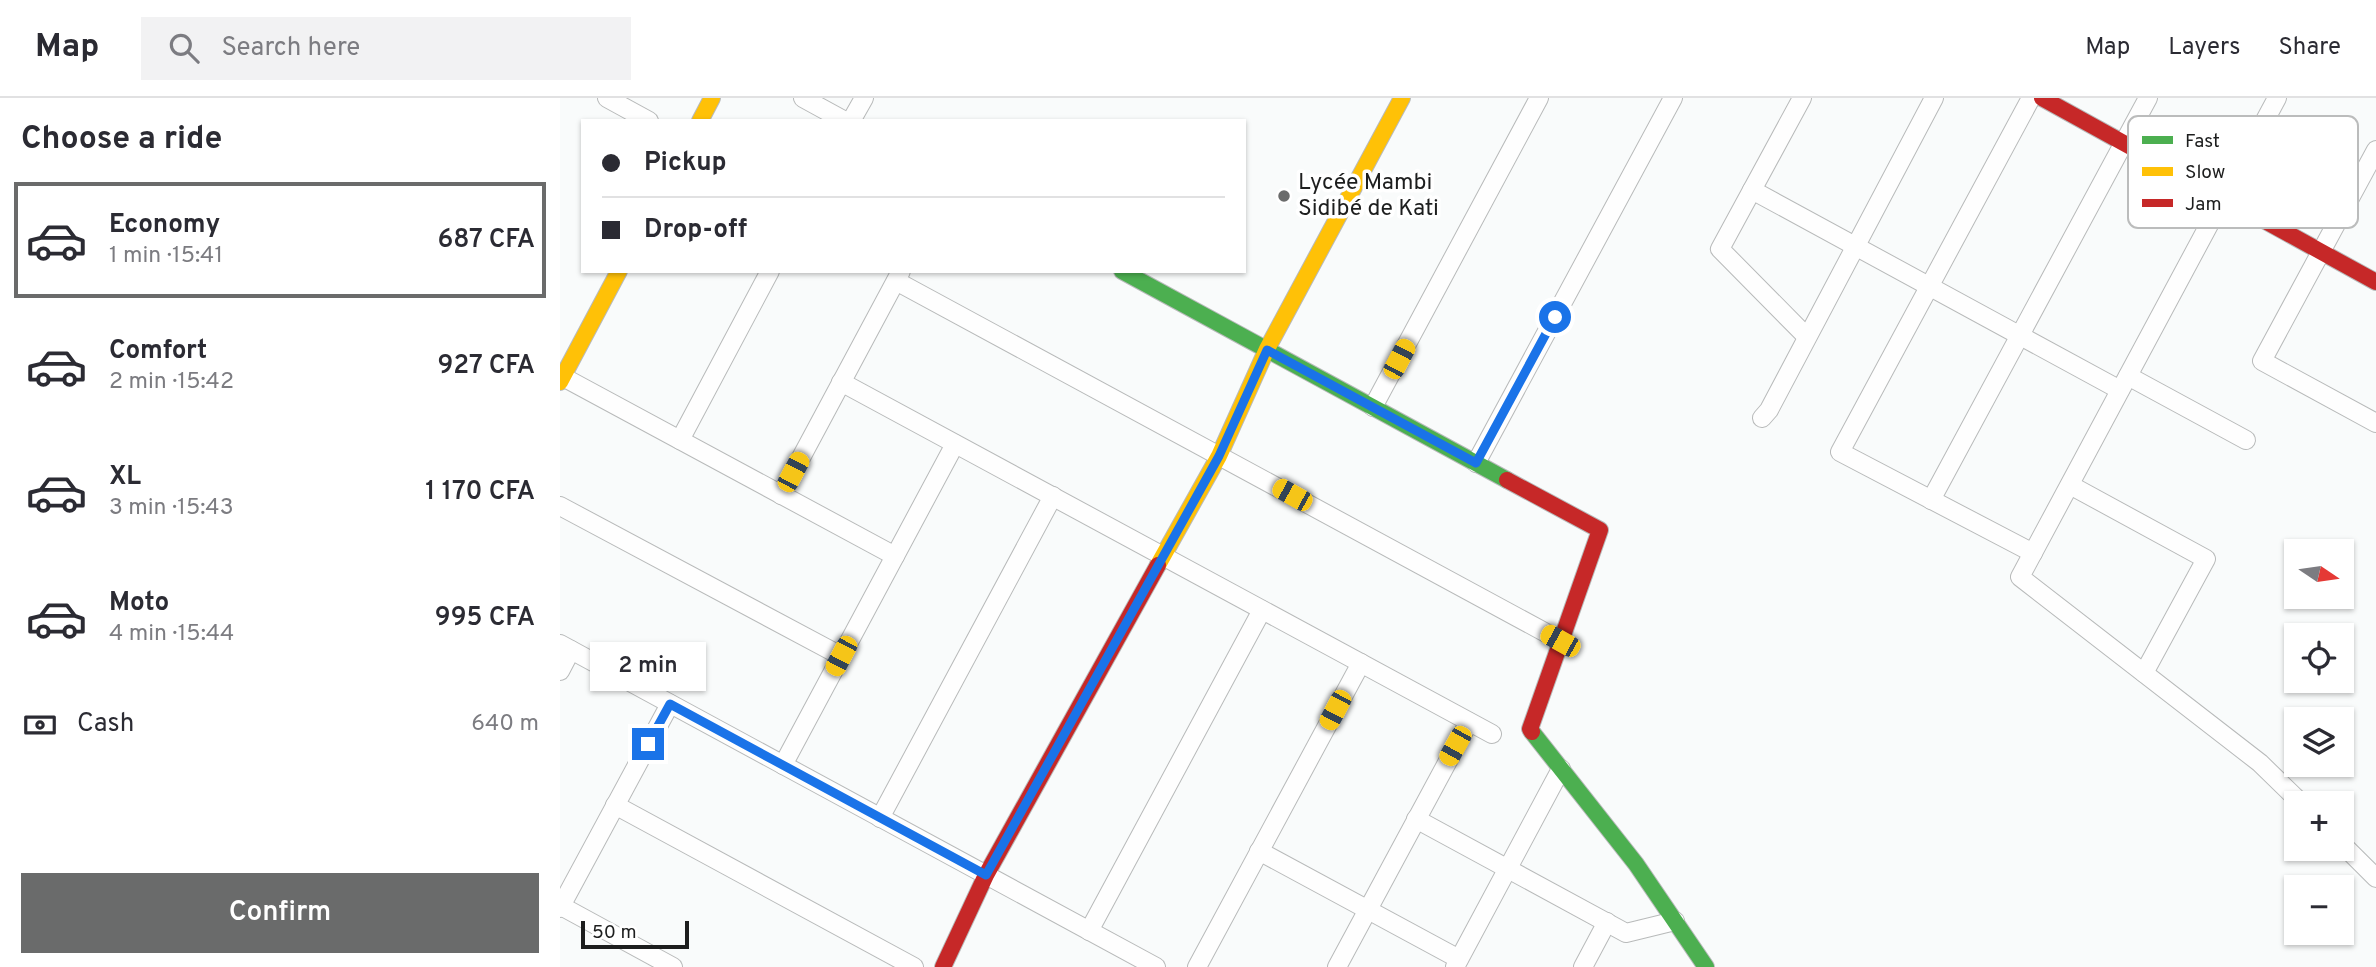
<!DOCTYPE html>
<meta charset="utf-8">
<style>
body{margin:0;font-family:Overpass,sans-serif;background:#f2f2f3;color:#2b2b33;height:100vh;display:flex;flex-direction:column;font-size:26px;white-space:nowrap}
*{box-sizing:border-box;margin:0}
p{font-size:23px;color:#7c7c81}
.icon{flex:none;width:38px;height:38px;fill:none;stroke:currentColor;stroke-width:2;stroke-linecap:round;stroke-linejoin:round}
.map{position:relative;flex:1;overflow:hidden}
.panel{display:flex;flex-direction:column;background:#fff;width:560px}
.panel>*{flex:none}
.banner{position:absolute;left:21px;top:21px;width:665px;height:154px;border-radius:0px;box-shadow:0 2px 5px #0004;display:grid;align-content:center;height:154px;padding:0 21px;background:#fff}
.needle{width:46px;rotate:103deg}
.controls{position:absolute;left:1724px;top:441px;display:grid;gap:14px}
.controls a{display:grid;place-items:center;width:70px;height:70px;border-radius:0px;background:#fff;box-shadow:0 2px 5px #0004;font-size:35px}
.scale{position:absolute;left:21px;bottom:18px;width:108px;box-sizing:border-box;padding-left:7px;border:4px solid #1d1e1e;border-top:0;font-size:19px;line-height:24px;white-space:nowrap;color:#1d1e1e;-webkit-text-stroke:5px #fff;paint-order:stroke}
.end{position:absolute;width:32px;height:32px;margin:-16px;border:9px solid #1a73e8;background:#fff;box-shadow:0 0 0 4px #fff}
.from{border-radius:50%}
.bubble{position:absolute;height:49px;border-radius:0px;background:#fff;box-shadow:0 2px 5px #0004;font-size:23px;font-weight:600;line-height:49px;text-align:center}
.car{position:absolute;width:21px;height:42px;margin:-21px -10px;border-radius:9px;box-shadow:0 0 5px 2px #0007;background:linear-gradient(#f5c518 24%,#345 0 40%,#f5c518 0 76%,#345 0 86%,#f5c518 0)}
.banner b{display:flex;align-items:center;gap:24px;height:66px;font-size:26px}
.banner b+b{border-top:2px solid #e1e1e2}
.banner i{width:18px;height:18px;background:#2b2b33}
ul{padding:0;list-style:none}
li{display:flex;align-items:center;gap:21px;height:116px;margin:0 14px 10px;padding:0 7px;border:4px solid transparent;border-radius:0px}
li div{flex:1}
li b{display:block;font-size:26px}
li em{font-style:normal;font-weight:600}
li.current{border-color:#6a6b6b}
li>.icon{width:63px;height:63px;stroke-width:1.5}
h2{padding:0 21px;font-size:32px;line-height:84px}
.pay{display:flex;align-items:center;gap:18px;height:77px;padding:0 21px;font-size:26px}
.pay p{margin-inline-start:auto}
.action{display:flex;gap:14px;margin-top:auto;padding:14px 21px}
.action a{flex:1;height:80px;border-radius:0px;background:#6a6b6b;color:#fff;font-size:28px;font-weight:600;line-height:80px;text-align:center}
header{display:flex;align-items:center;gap:42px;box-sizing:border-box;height:98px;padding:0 35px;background:#fff;border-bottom:2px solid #e1e1e2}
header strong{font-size:33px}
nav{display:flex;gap:38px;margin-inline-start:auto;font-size:24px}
.search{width:490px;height:63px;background:#f2f2f3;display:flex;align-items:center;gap:18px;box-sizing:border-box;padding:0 24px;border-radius:0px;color:#7c7c81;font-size:26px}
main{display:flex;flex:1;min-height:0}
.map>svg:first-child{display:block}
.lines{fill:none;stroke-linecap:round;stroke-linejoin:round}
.street-casing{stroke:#b8baba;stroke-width:20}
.fast-casing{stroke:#b8baba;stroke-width:18}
.slow-casing{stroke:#b8baba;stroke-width:18}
.jam-casing{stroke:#b8baba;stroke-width:18}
.street{stroke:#fefefe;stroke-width:18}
.fast{stroke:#4caf50;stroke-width:16}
.slow{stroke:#ffc107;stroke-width:16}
.jam{stroke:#c62828;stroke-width:16}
.route{stroke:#1a73e8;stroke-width:9}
.poi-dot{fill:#6a6b6b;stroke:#fff;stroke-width:2.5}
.labels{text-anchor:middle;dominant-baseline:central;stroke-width:7;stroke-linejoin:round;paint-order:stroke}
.poi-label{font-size:23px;fill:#1d1e1e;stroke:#fff;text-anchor:start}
.key{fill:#fff;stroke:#bbbcbc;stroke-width:2}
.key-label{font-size:19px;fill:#1d1e1e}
</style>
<header>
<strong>Map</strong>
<div class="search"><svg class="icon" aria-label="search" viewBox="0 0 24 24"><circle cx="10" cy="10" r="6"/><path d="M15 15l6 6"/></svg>Search here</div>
<nav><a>Map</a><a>Layers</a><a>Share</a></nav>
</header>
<main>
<section class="panel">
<h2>Choose a ride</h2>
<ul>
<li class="current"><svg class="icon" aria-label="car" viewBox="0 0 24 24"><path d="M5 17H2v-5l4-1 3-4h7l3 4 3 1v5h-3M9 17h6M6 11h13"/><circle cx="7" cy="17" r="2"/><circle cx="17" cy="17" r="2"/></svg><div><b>Economy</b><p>1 min · 15:41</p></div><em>687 CFA</em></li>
<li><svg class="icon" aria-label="car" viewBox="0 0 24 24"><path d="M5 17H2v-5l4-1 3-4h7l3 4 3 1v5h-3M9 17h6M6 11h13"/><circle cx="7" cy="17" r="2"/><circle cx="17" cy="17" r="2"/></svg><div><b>Comfort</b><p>2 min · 15:42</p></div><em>927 CFA</em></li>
<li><svg class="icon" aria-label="car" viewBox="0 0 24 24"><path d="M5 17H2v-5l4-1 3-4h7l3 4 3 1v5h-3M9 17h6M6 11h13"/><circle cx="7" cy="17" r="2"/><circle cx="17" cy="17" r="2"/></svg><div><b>XL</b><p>3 min · 15:43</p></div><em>1 170 CFA</em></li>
<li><svg class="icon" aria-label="car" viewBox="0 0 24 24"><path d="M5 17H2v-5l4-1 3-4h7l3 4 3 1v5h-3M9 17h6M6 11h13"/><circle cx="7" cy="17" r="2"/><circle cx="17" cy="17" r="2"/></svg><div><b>Moto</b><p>4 min · 15:44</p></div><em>995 CFA</em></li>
</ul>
<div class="pay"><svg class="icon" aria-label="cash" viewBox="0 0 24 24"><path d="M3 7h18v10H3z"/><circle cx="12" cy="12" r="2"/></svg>Cash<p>640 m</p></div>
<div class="action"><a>Confirm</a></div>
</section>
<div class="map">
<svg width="1816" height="869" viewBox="0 0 1816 869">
<rect width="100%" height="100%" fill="#f9fbfb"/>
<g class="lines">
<g class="street-casing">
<g id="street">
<path d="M47 0 89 23"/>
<path d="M243 0 285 23"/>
<path d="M1242 0 1160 151 1246 238"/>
<path d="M1471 0 1280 354 1473 455"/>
<path d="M1717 0 1460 479 1700 665 1741 705"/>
<path d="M291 23 304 0"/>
<path d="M1816 52 1702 263 1816 325"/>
<path d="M1192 92 1560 292"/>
<path d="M336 183 1001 543"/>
<path d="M1568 278 1686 342"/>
<path d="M3 279 335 458"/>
<path d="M281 284 932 636"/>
<path d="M813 309 979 0"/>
<path d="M1202 320 1209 312 1374 0"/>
<path d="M120 342 210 173"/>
<path d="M916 365 1113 0"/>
<path d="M1510 387 1646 461 1584 575"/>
<path d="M221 397 341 173"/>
<path d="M1371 402 1588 0"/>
<path d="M0 408 281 558"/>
<path d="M0 546 596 869"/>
<path d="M0 573 11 552"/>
<path d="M223 667 395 346"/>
<path d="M55 707 354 869"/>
<path d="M320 720 493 398"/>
<path d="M856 721 1066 835 1115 823"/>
<path d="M1782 746 1816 780"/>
<path d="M699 753 899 861"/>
<path d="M1 808 113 869"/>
<path d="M0 810 110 606"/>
<path d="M529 833 702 512"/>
<path d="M637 869 801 565"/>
<path d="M777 869 909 624"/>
<path d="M895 869 1001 671"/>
<path d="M1023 869 1047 824"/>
</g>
</g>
<g class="fast-casing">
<g id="fast">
<path d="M562 173 947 382"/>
<path d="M972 634 1076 766 1146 869"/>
</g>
</g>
<g class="slow-casing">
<g id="slow">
<path d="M140 23 152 0"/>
<path d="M0 284 59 173"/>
<path d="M598 467 659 358 707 251 842 0"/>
</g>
</g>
<g class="jam-casing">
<g id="jam">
<path d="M1482 0 1816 184"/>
<path d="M947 382 1040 432 970 631 972 634"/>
<path d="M383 869 426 777 598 467"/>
</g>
</g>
<use href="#street" class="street"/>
<use href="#fast" class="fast"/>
<use href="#slow" class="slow"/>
<use href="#jam" class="jam"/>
</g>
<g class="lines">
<path class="route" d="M88 646 110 606 426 777 659 358 707 252 916 365 995 219"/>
</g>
<circle class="poi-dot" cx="724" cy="98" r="7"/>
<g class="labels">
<g class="poi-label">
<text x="738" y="85">Lycée Mambi<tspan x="738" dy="26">Sidibé de Kati</tspan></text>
</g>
</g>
<rect x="1568" y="18" width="230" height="112" rx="10" class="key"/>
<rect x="1582" y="38" width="31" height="8" fill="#4caf50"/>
<rect x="1582" y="69" width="31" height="9" fill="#ffc107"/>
<rect x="1582" y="101" width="31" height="8" fill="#c62828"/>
<g class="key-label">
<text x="1625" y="49">Fast</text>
<text x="1625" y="80">Slow</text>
<text x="1625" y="112">Jam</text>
</g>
</svg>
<div class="controls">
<a><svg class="needle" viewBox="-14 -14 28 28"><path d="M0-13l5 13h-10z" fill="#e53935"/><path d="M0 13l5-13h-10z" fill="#7c7c81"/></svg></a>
<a><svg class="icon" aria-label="locate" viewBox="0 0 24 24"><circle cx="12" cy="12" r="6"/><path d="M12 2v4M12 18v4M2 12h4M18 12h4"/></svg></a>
<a><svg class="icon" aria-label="layers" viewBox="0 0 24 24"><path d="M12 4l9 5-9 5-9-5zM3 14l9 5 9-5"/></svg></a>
<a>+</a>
<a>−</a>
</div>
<div class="scale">50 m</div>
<i class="end from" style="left:995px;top:219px"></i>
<i class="end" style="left:88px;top:646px"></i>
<div class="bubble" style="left:30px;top:544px;width:116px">2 min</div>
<i class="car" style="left:839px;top:261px;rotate:28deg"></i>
<i class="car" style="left:233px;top:374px;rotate:28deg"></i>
<i class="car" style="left:732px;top:397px;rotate:299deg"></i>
<i class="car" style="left:1000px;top:543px;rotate:299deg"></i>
<i class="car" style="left:281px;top:558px;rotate:208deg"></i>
<i class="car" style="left:775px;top:612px;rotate:208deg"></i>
<i class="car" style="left:895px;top:648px;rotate:209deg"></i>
<div class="banner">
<b><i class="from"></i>Pickup</b>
<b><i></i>Drop-off</b>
</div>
</div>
</main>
